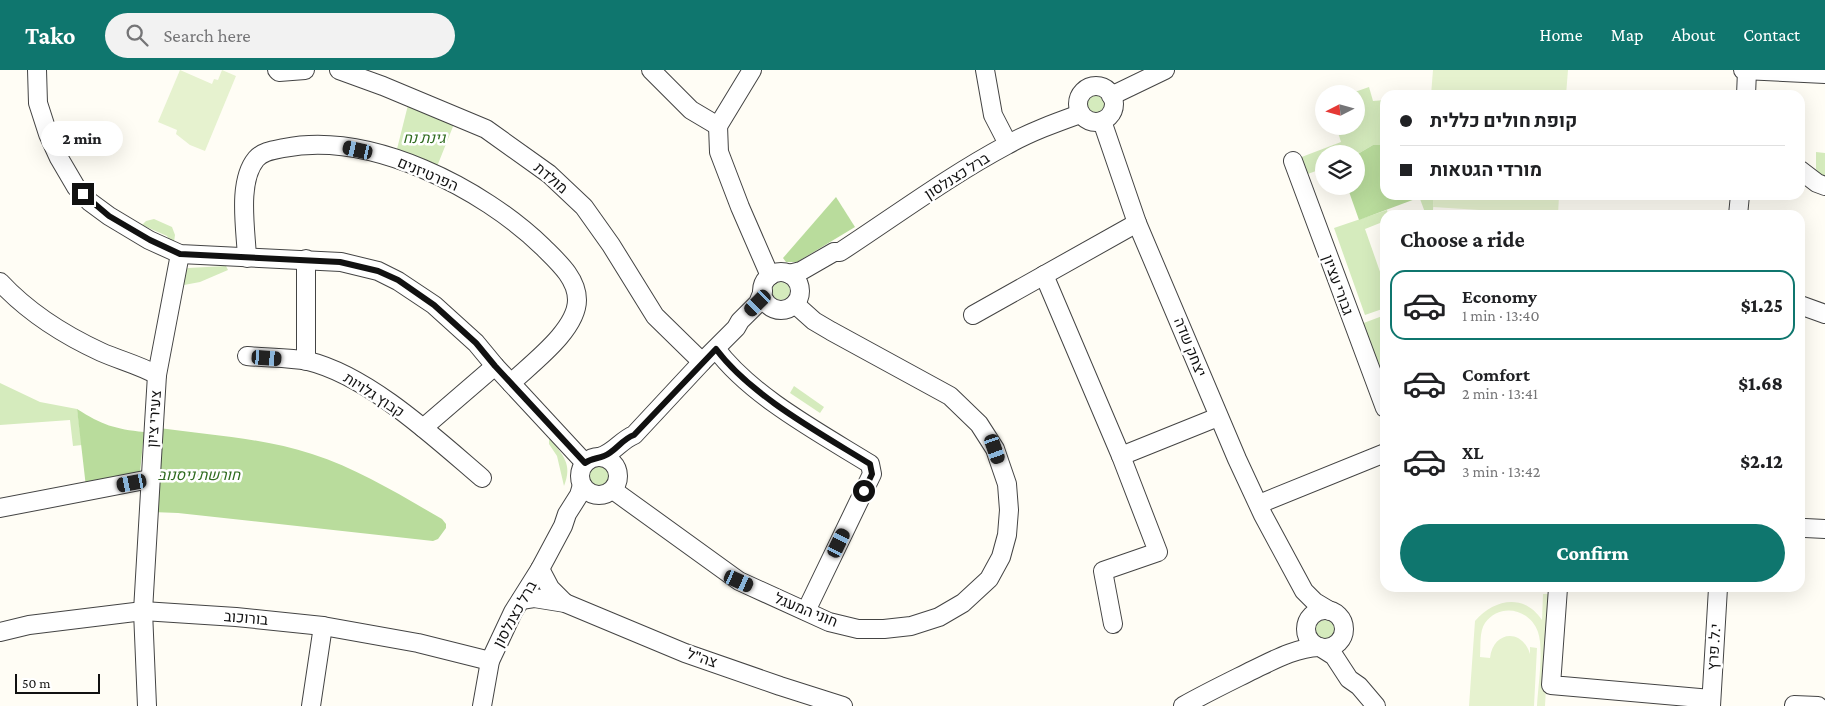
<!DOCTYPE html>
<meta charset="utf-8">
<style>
body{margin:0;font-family:"Crimson Pro",Heebo,serif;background:#f2f2f2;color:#202124;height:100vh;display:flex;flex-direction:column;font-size:19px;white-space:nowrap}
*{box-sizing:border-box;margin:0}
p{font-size:16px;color:#757577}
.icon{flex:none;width:28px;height:28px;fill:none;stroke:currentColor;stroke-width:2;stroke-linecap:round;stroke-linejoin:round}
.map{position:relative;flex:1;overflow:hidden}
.drawer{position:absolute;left:1380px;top:140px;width:425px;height:382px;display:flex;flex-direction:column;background:#fff;border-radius:15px;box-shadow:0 5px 20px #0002}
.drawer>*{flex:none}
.banner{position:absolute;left:1380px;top:20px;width:425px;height:110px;border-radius:15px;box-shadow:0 5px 20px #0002;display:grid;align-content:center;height:110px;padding:0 20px;background:#fff}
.needle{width:32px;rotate:264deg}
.buttons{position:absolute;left:1315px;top:15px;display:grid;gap:10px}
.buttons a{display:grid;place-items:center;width:50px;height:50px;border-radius:50%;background:#fff;box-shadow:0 5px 20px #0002;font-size:25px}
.scale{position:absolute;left:15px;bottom:12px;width:85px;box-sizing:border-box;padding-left:5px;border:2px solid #111;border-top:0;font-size:14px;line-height:18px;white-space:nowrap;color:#111;-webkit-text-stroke:4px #fff;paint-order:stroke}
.end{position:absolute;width:22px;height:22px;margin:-11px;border:6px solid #111;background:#fff;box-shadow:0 0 0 2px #fff}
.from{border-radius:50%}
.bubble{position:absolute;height:35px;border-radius:18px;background:#fff;box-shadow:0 5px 20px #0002;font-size:16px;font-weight:800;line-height:35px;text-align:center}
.car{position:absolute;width:15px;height:30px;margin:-15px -8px;border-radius:6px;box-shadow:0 0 4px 1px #0007;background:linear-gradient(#222 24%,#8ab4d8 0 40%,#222 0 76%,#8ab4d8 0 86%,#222 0)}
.banner b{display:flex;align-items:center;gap:18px;height:48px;font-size:19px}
.banner b+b{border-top:1px solid #e0e0e0}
.banner i{width:12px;height:12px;background:#202124}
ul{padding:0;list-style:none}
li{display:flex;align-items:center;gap:15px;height:70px;margin:0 10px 8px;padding:0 10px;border:2px solid transparent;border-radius:15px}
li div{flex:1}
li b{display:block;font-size:19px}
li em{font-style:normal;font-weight:800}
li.on{border-color:#0f766e}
li>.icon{width:45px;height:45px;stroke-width:1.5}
h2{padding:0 20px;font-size:22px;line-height:60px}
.button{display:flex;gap:10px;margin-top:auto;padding:10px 20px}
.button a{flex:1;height:58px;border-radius:30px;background:#0f766e;color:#fff;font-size:20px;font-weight:800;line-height:58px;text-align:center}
header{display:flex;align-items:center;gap:30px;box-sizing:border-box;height:70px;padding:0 25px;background:#0f766e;color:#fff}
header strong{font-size:24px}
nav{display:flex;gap:28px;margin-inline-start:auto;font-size:18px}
.search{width:350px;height:45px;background:#f2f2f2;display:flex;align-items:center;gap:12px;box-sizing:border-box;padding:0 18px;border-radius:28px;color:#757577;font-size:19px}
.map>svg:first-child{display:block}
.green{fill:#d5ebbd}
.forest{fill:#b9dc9c}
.pitch{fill:#e6f2cf}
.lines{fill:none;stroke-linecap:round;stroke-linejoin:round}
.minor-casing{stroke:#444;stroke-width:20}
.minor{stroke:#fff;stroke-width:18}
.route{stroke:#111;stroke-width:6}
.labels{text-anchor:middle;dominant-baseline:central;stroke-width:5;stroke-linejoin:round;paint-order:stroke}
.park-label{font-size:15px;font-style:italic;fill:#2f6b1f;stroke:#fff}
.street-label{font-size:15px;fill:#111;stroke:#fff}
</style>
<header>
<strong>Tako</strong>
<div class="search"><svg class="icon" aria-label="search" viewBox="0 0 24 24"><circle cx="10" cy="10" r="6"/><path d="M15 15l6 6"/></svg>Search here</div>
<nav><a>Home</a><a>Map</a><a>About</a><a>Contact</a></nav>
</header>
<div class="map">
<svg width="1825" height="636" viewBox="0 0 1825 636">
<rect width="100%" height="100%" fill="#fffdf5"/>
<g class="green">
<path d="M1369 17 1373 31 1385 30V75H1373L1356 85V84H1324V98L1305 105 1299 88 1341 72 1336 56H1356V24H1349Z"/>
<circle cx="1095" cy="34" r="10"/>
<path d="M408 35 454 54 436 99 396 83Z"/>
<path d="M1816 82 1825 83V111L1816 99Z"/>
<path d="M1428 125H1434L1433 140 1504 145H1426L1420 129Z"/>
<path d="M1387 140 1388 145H1385V151L1365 159 1385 216V238L1365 245 1334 158Z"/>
<path d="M154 149 172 157 175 165 174 172 170 171 167 166 142 155 146 151Z"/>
<path d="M226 196 228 200 200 212 184 215 182 214 183 200 188 198Z"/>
<circle cx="781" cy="221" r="9"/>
<path d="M1385 245V319L1361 254Z"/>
<path d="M0 313 40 332 77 339 82 375 73 376 70 350 0 355Z"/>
<path d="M794 316 824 337 820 343 790 323Z"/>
<path d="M549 368C563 385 573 394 564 416L557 386 549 374Z"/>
<circle cx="598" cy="406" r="11"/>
<circle cx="1325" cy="560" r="10"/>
</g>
<g class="forest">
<path d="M1373 75H1385V125H1426L1359 150 1347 116H1356V85Z"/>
<path d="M836 127 855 157 797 192H786L783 188Z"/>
<path d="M77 339C102 355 115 359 144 362L140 403 86 417Z"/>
<path d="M159 358C209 365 264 368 312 384 359 399 400 425 442 449L446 454V458L438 469 433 471 178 443 152 442Z"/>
</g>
<g class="pitch">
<path d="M180 0 212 14 214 9 218 10 222 0 236 6 205 81 190 75 176 64 177 60 158 52Z"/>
<path d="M1433 0H1568L1566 25H1431Z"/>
<path d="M1434 125H1559L1558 145 1433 137Z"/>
<path d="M1543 524H1551L1545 636H1537C1538 616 1544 580 1538 562 1530 539 1500 532 1485 553 1479 562 1481 576 1480 587L1490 588C1493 561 1522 558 1530 584V577L1537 578 1534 636H1469L1475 551C1494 529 1524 523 1542 550Z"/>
</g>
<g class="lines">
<g class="minor-casing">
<g id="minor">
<path d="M37 0 38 33 48 64 59 88 76 117 90 132 109 146 149 170 180 184 341 192 378 201 398 211 434 235 476 273 495 296 585 393"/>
<path d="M277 0 279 2 305 0"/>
<path d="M339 0 383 16 486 59 549 104 584 137 611 175 655 246 702 292"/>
<path d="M651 0 691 40 718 56"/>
<path d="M985 0 993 45 1008 74"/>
<path d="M1743 0 1825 4"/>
<circle cx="1096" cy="34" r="18"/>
<path d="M1746 25 1747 1"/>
<path d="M1111 26 1165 0"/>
<path d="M1102 51 1137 153 1237 389 1263 445 1304 521 1315 532 1330 541"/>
<path d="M718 56 719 82 740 137 770 206"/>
<path d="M718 56 752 0"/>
<path d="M1293 91 1385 338"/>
<path d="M1800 100 1817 113 1825 116"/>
<path d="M1738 145 1740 125"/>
<path d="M247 188C246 160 237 112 256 89 263 81 274 80 284 78 371 61 482 118 543 177 557 191 577 208 577 230 577 260 532 293 511 313"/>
<path d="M306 189V291"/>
<circle cx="781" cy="221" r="19"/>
<path d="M789 204 801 201 834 182H840C895 146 949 106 1007 75 1030 62 1055 53 1080 44"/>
<path d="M1044 205 1121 386 1158 482 1103 501 1113 554"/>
<path d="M0 212C27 241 64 265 101 282 119 290 139 295 157 305"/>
<path d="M1800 235 1825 244"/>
<path d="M973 245 1137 153"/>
<path d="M716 279C751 326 820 363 870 394L872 404 806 541"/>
<path d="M247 286C267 288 289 287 308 291 369 306 434 367 482 408"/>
<path d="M423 358 495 296"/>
<path d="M1121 386 1218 347"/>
<circle cx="599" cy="406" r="19"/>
<path d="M599 387C613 384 621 370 634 365L702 292 736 258 740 251 758 233 763 221"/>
<path d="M613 420 739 511 829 552 858 559H884L911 556 939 547 963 533 989 509 1001 487 1007 465 1009 440 1007 414 995 379 979 354 950 326 831 261 814 251 795 234"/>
<path d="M1259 434 1385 383"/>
<path d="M0 438 150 409"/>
<path d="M1805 458 1825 459"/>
<path d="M540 499 550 518 565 533"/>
<path d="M1558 518 1551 615 1711 629"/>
<path d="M521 530 534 528 565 533 685 583 780 616 843 636"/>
<circle cx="1325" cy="559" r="19"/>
<path d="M0 562 29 555 143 541 236 547 323 556 418 573 490 591"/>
<path d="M1323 579 1334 586 1349 609 1359 616 1376 636"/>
<path d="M1794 635 1818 636"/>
<path d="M147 636 143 541 154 354 157 305 180 184"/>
<path d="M311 636 323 556"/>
<path d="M482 636 490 591 513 542 540 499 563 456 567 444 579 425 582 415"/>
<path d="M1183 636C1206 623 1229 612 1253 600 1274 590 1295 578 1319 577"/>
<path d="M1711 636 1718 518"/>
</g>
</g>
<use href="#minor" class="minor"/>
</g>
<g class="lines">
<path class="route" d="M83 124 109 146 150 170 180 184 340 192 378 201 398 210 434 235 476 273 495 296 585 393C592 388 597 389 604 386 615 382 622 369 634 365L716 279C751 326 820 363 870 394L872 404 864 421"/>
</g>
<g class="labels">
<g class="park-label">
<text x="424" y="68">גינת נח</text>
<text x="199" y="405">חורשת ניסנוב</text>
</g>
<g class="street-label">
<text transform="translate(428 104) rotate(23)">הפרטיזנים</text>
<text transform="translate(957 106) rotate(-32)">ברל כצנלסון</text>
<text transform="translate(551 108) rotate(40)">מולדת</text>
<text transform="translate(1338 215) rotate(70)">גבורי עציון</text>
<text transform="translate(1190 277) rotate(68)">יצחק שדה</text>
<text transform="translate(374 325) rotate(33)">קבוץ גלויות</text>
<text transform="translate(154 349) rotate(-86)">צעירי ציון</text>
<text transform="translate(806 540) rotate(22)">חוני המעגל</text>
<text transform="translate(515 544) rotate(-61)">ברל כצנלסון</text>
<text transform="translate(246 548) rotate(5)">בורוכוב</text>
<text transform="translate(1714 577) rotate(-86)">י.ל. פרץ</text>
<text transform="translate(702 588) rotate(19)">צה"ל</text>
</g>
</g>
</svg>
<div class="buttons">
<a><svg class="needle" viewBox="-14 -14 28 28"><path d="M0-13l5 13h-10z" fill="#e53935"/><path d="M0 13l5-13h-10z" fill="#757577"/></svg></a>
<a><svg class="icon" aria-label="layers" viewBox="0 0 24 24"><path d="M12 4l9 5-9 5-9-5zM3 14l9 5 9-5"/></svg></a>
</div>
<div class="scale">50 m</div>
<i class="end from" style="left:864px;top:421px"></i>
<i class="end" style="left:83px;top:124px"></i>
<div class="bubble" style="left:41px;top:51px;width:82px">2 min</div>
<i class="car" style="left:358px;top:80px;rotate:283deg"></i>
<i class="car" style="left:758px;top:233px;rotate:225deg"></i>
<i class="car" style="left:267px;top:288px;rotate:94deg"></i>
<i class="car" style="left:995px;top:379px;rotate:161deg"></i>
<i class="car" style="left:132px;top:413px;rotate:259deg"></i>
<i class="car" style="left:839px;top:473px;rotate:26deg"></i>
<i class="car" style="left:739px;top:511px;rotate:114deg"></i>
<div class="banner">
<b><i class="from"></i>קופת חולים כללית</b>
<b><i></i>מורדי הגטאות</b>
</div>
<section class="drawer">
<h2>Choose a ride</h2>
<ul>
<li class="on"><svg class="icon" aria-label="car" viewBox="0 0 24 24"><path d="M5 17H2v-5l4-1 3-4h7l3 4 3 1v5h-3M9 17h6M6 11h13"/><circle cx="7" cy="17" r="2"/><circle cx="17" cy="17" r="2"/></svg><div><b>Economy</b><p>1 min · 13:40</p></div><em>$1.25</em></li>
<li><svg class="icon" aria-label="car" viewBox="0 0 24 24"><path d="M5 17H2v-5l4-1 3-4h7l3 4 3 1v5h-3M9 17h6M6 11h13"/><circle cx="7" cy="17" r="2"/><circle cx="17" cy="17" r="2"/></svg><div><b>Comfort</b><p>2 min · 13:41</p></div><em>$1.68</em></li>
<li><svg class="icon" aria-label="car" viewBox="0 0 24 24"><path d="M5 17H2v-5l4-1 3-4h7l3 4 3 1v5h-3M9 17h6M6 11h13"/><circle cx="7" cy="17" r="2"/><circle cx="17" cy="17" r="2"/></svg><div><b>XL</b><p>3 min · 13:42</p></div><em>$2.12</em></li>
</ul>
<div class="button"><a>Confirm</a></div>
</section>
</div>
